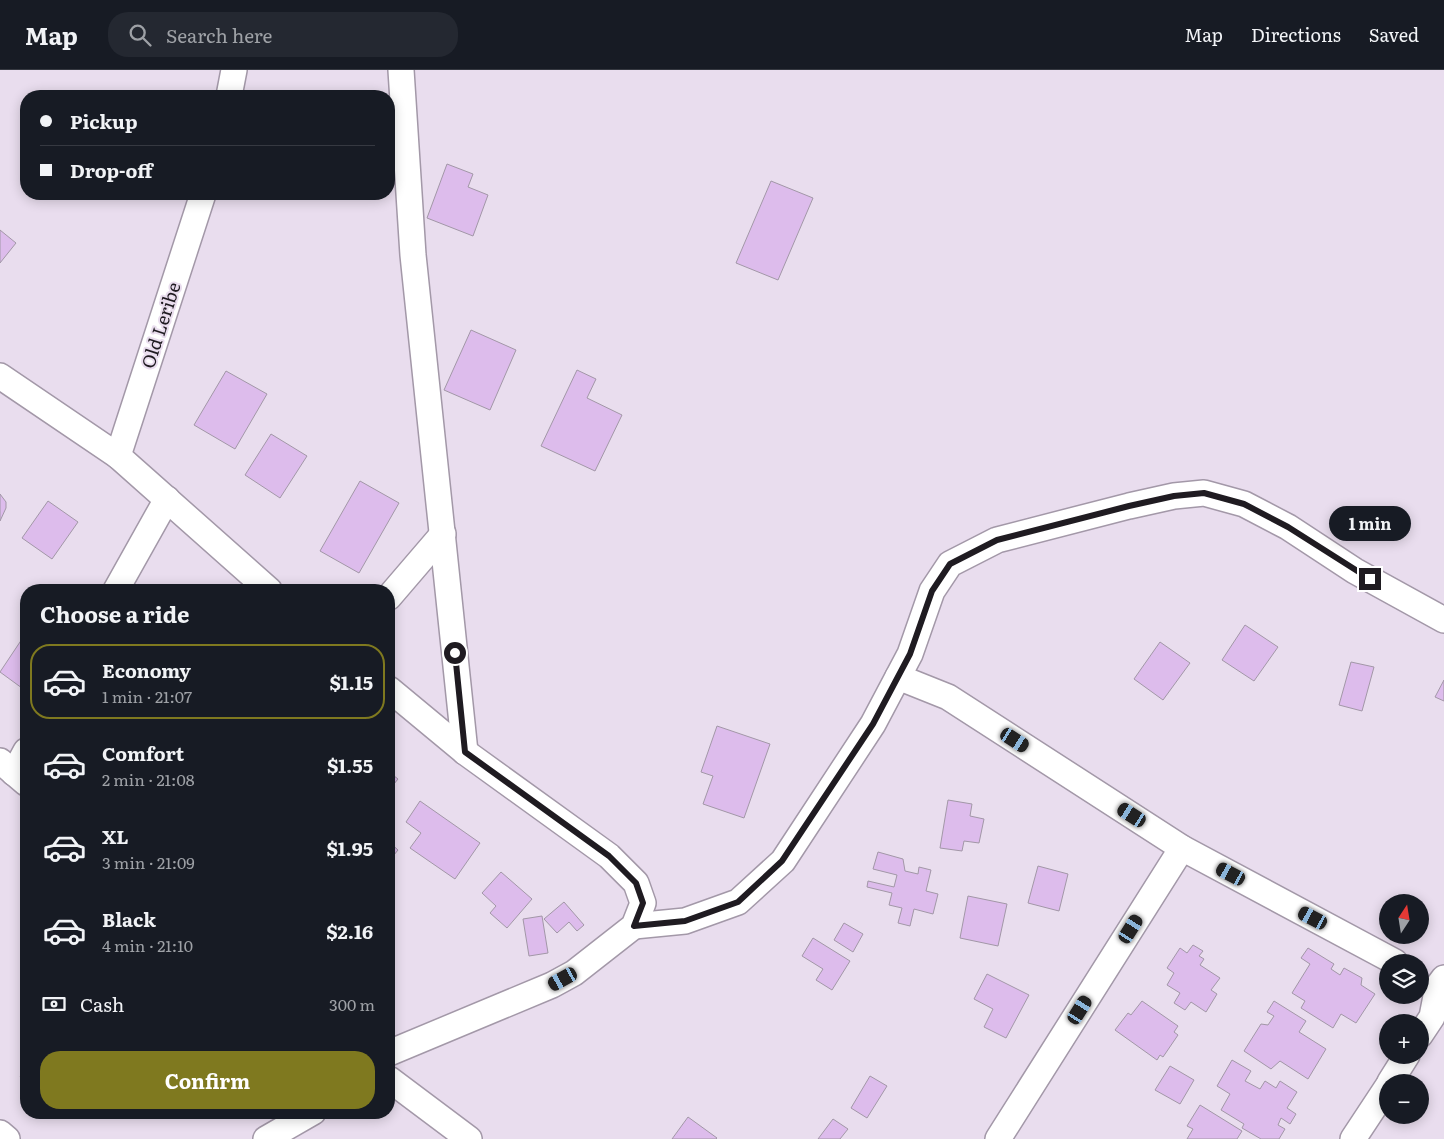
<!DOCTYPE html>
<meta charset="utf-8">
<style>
body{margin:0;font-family:Literata,serif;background:#242831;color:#f1f3f6;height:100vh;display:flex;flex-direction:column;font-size:19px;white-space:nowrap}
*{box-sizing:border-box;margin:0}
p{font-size:16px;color:#9ea1a6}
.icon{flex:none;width:28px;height:28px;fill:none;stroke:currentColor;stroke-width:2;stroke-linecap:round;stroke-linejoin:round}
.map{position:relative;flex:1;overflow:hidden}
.panel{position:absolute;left:20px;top:514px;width:375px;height:535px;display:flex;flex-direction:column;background:#171b24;border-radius:20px;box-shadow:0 2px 12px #0003}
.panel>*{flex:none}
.hud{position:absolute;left:20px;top:20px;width:375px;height:110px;border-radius:20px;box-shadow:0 2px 12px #0003;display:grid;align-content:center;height:110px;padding:0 20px;background:#171b24}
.needle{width:32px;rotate:12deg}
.controls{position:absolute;left:1379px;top:824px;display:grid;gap:10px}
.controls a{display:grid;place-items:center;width:50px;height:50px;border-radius:50%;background:#171b24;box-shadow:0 2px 12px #0003;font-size:25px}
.end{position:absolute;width:22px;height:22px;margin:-11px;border:6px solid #1f1b21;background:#fff;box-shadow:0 0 0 2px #fff}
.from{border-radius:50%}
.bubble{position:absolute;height:35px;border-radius:18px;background:#171b24;box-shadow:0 2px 12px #0003;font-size:16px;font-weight:700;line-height:35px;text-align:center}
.car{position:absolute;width:15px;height:30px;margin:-15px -8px;border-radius:6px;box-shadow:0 0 4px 1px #0007;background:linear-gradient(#222 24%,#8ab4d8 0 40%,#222 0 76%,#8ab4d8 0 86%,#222 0)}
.hud b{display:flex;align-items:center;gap:18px;height:48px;font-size:19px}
.hud b+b{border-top:1px solid #363941}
.hud i{width:12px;height:12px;background:#f1f3f6}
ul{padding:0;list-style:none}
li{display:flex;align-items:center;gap:15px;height:75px;margin:0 10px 8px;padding:0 10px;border:2px solid transparent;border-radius:20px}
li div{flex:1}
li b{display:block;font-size:19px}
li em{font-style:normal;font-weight:700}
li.active{border-color:#7f791f}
li>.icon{width:45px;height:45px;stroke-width:1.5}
h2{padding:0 20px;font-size:22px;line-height:60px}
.pay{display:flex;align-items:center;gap:12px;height:55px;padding:0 20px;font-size:19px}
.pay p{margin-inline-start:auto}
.action{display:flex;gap:10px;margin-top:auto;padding:10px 20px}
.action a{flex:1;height:58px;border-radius:20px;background:#7f791f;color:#fff;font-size:20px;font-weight:700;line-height:58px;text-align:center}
header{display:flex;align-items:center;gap:30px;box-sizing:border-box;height:70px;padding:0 25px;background:#171b24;border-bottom:1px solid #363941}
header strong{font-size:24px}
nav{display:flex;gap:28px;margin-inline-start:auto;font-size:18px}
.search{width:350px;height:45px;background:#242831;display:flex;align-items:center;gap:12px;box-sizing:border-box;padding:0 18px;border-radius:20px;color:#9ea1a6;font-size:19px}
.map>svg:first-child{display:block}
.building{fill:#ddbcec;stroke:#a297a7}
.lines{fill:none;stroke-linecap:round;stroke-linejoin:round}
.street-casing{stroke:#a398a8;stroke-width:28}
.street{stroke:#fff;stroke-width:25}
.route{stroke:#1f1b21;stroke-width:6}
.labels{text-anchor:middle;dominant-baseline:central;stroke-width:4;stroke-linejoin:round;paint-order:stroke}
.street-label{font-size:18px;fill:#1f1b21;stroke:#e9ddee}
</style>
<header>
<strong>Map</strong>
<div class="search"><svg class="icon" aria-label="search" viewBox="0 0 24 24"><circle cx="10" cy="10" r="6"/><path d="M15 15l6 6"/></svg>Search here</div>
<nav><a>Map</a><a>Directions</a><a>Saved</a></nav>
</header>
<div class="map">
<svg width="1444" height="1069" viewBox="0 0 1444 1069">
<rect width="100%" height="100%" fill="#e9ddee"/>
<g class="building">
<path d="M447 94 473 104 468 117 488 125 473 166 427 148Z"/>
<path d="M771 111 813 128 778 210 736 193Z"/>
<path d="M0 160 16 173 0 193Z"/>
<path d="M471 260 516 280 490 340 444 320Z"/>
<path d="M577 300 596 309 587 328 622 345 595 401 541 376Z"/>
<path d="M226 301 267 324 235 379 194 355Z"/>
<path d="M271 364 307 386 280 428 245 405Z"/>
<path d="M360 411 399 433 359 503 320 481Z"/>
<path d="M0 424 6 432V438L0 451Z"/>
<path d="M48 431 78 452 52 489 22 468Z"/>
<path d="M1245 555 1278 577 1254 611 1222 590Z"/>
<path d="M26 563V621L0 602Z"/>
<path d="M1160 572 1190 593 1163 630 1134 609Z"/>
<path d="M1351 592 1374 597 1362 641 1339 635Z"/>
<path d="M1444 610V631L1435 627Z"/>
<path d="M717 656 770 674 744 748 703 734 713 706 701 702Z"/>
<path d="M389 702 398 709 389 720Z"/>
<path d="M948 730 972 734 970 746 984 749 979 773 964 771 962 781 940 778Z"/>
<path d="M420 731 480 773 455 809 410 778 421 763 406 752Z"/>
<path d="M389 772 398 780 389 791Z"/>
<path d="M878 782 903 789 905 801 918 804 919 797 931 800 926 821 938 824 933 844 914 839 910 856 898 853 902 838 889 835 892 823 867 817 868 811 894 817 897 805 873 799Z"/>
<path d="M1038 796 1068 804 1059 841 1028 833Z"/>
<path d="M501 802 532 829 507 858 490 843 496 836 482 823Z"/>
<path d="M968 826 1007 834 998 876 960 868Z"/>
<path d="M564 832 584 855 577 861 569 852 557 863 544 849Z"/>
<path d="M542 846 548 883 529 886 523 849Z"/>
<path d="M844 853 863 864 853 882 834 870Z"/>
<path d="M813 868 850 891 832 920 816 910 823 899 802 886Z"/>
<path d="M1193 875 1203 881 1199 886 1204 889 1200 895 1220 908 1211 920 1217 924 1206 942 1191 932 1185 940 1174 933 1180 923 1167 915 1174 903 1167 898 1180 878 1187 883Z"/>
<path d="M1308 878 1334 894 1331 899 1340 905 1344 898 1362 908 1361 915 1375 924 1356 953 1341 944 1333 958 1301 938 1305 931 1292 923 1310 894 1301 888Z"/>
<path d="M987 904 1029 925 1006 968 984 957 993 939 974 929Z"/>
<path d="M1142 931 1178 956 1174 962 1178 965 1163 987 1160 985 1157 990 1115 960 1128 943 1131 945Z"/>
<path d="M1274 931 1306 951 1299 962 1326 979 1308 1009 1280 991 1271 999 1244 981 1261 954 1268 955 1274 946 1267 942Z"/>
<path d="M1232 990 1251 1001 1245 1011 1260 1019 1265 1011 1276 1018 1280 1011 1297 1022 1287 1038 1296 1044 1290 1054 1281 1048 1278 1055 1285 1059 1279 1069H1261L1242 1058 1244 1054 1221 1040 1230 1024 1217 1016Z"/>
<path d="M1170 996 1194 1010 1180 1034 1155 1020Z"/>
<path d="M26 998V1012L20 1007Z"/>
<path d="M870 1006 887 1016 867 1048 851 1038Z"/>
<path d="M1200 1035 1242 1061 1237 1069H1187L1193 1059 1187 1056Z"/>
<path d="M688 1047 717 1068 716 1069H672Z"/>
<path d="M833 1049 848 1059 840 1069H818Z"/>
</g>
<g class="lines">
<g class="street-casing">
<g id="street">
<path d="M401 0 413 185 465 682"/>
<path d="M229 26 234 0"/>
<path d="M0 306 118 386 269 520"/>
<path d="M118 386 203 124"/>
<path d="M116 520 167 429"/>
<path d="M389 527 443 464"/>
<path d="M898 607 948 627 1182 778 1395 892"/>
<path d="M389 619 465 682 609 786 636 813 643 833 634 856 574 903 552 915 389 983"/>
<path d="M0 691 26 713"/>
<path d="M14 703 26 681"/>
<path d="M634 856 685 851 738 832 783 791 873 654 910 584 932 521 950 494 997 470 1129 436 1174 426 1204 423 1244 434 1288 457 1355 501 1444 550"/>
<path d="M1420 965 1432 947 1438 916 1444 908"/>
<path d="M389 1009 469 1069"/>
<path d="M1390 1012 1407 985"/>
<path d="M0 1063 7 1069"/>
<path d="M266 1069 313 1042"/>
<path d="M998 1069 1182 778"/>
<path d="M1353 1069 1388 1016"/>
</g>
</g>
<use href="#street" class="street"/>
</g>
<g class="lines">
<path class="route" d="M455 583 465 682 609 786 636 813 643 833 634 856 685 851 738 832 782 791 873 654 910 584 932 521 950 494 997 470 1129 436 1174 426 1204 423 1244 434 1288 457 1370 509"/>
</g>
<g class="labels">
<g class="street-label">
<text transform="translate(160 255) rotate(-72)">Old Leribe</text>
</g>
</g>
</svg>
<div class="controls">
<a><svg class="needle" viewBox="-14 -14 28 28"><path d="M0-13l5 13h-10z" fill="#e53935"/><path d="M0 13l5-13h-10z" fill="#9ea1a6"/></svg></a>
<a><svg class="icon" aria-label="layers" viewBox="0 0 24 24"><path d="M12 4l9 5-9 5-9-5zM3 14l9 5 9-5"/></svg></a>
<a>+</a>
<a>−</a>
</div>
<i class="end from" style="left:455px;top:583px"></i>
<i class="end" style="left:1370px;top:509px"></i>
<div class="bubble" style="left:1329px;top:436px;width:82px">1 min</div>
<i class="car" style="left:1015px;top:670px;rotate:123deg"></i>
<i class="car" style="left:1132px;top:745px;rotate:303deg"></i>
<i class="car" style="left:1231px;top:804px;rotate:298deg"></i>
<i class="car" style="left:1313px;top:848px;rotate:298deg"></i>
<i class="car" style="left:1131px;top:859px;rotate:32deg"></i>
<i class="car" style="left:563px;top:909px;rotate:241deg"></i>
<i class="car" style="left:1080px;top:940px;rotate:32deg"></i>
<div class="hud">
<b><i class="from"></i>Pickup</b>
<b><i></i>Drop-off</b>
</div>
<section class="panel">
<h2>Choose a ride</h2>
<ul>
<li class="active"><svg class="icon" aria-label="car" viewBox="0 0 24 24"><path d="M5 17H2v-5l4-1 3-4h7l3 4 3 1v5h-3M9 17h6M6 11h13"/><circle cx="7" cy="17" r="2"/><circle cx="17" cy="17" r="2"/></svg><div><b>Economy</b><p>1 min · 21:07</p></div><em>$1.15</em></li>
<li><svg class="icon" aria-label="car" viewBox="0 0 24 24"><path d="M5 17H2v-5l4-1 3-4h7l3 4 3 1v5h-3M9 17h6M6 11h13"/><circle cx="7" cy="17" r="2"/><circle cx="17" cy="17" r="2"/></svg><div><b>Comfort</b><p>2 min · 21:08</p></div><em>$1.55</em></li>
<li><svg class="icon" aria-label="car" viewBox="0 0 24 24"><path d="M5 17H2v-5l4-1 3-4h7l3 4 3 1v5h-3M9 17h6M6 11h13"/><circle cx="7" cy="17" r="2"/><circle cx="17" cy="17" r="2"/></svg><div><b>XL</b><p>3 min · 21:09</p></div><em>$1.95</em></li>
<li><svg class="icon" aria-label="car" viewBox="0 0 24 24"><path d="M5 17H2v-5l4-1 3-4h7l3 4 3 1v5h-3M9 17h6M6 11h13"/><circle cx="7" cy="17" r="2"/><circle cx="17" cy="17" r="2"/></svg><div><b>Black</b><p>4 min · 21:10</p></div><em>$2.16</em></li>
</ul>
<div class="pay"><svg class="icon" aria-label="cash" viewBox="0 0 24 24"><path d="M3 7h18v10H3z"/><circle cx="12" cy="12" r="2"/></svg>Cash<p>300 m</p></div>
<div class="action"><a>Confirm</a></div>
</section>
</div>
